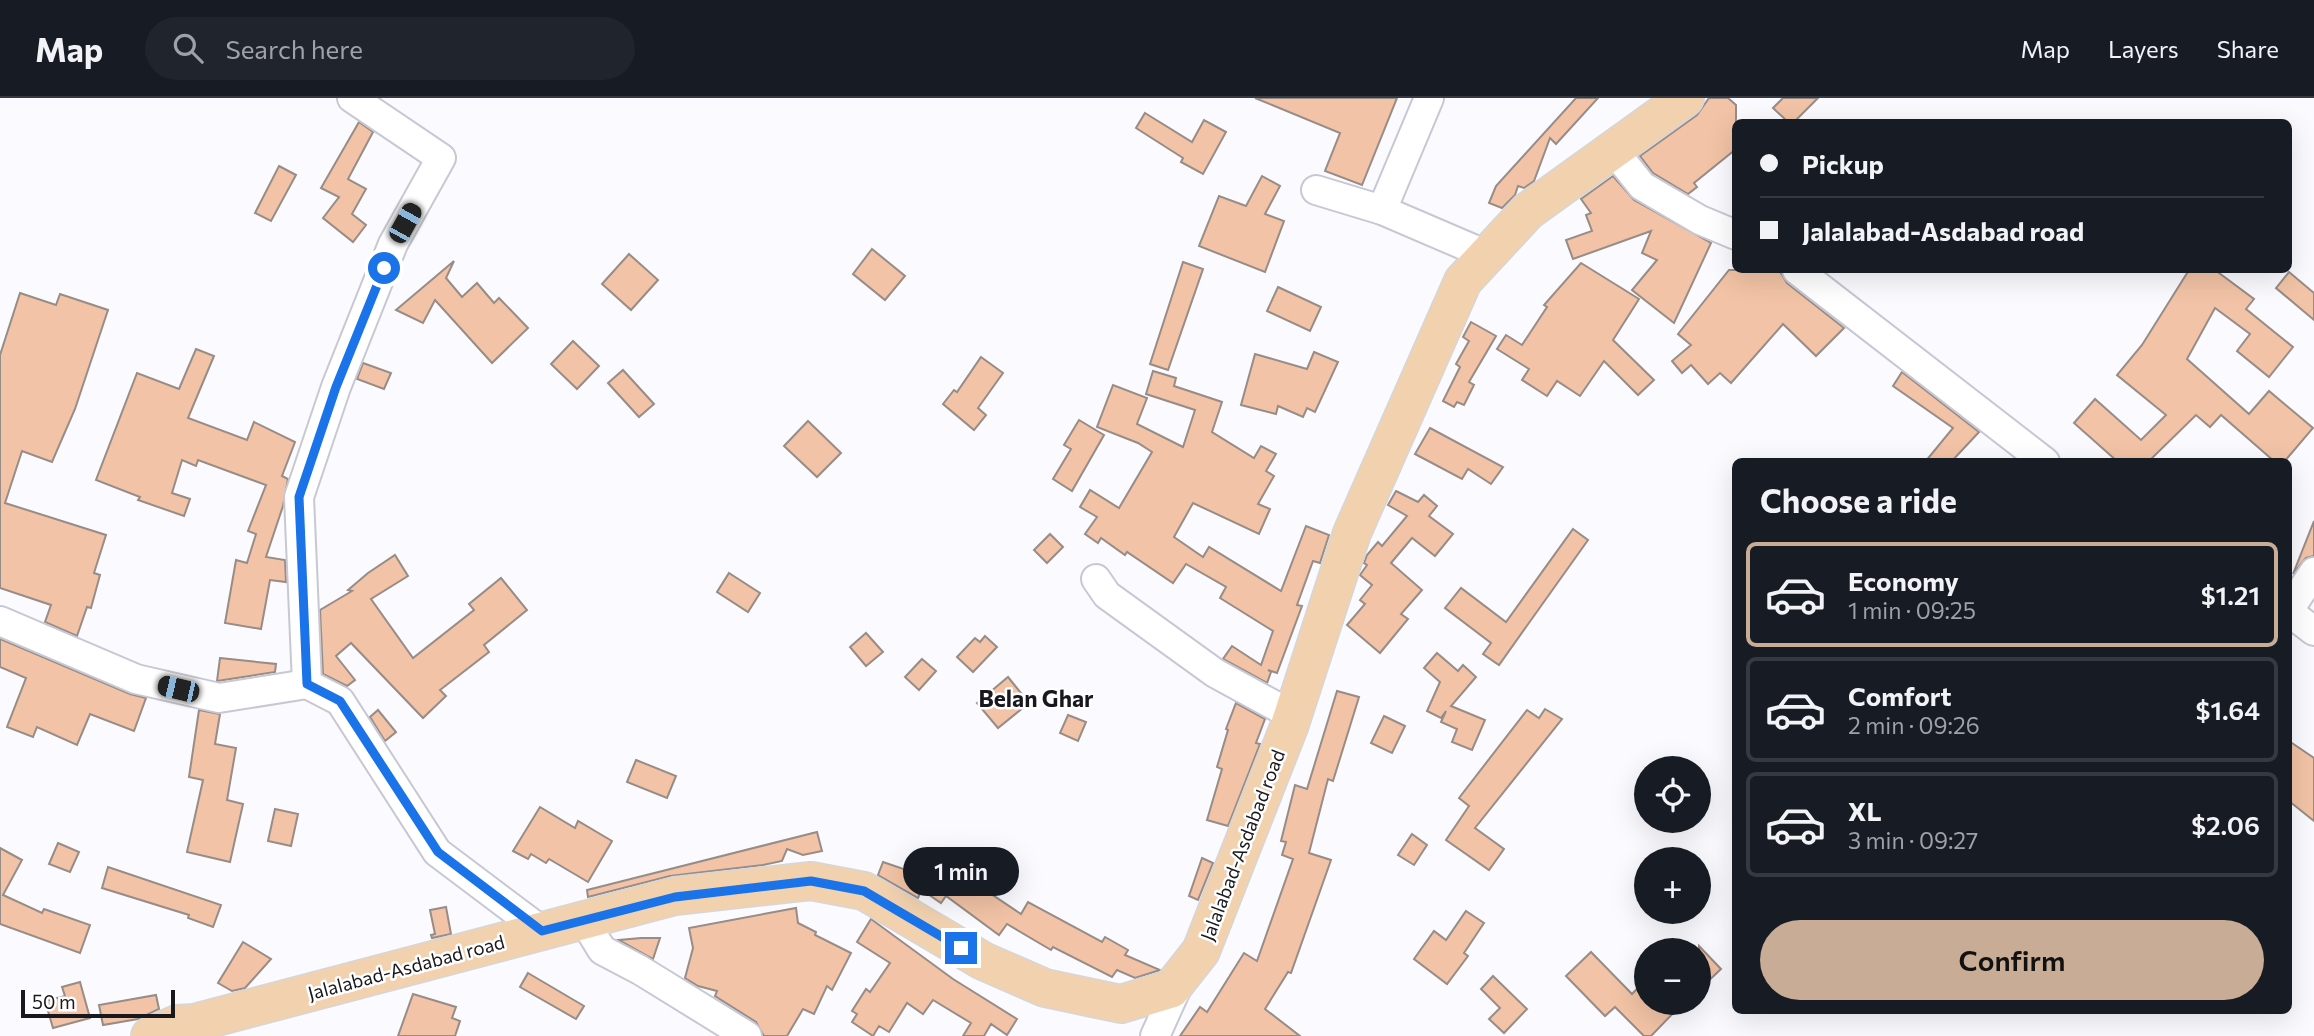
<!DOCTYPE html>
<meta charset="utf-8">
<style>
body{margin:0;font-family:Commissioner,sans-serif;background:#20242c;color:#f1f3f6;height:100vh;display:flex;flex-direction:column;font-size:26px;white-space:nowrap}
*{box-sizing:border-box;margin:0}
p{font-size:23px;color:#9ea1a6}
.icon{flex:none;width:38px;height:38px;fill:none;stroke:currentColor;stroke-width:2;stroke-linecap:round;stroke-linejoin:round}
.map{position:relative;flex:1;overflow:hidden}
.details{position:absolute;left:1732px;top:360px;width:560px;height:556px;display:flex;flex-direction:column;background:#171b24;border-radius:10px;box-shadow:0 7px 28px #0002}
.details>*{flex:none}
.banner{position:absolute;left:1732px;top:21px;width:560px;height:154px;border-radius:10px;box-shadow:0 7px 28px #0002;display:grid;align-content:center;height:154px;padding:0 28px;background:#171b24}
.buttons{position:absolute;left:1634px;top:658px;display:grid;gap:14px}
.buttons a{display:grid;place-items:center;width:77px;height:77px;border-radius:50%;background:#171b24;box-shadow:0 7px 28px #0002;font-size:35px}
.scale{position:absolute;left:21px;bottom:18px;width:154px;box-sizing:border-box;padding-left:7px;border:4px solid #19191d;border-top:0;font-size:19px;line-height:24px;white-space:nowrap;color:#19191d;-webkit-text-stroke:5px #fff;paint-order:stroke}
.end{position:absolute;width:32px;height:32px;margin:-16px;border:9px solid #1a73e8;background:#fff;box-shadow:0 0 0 4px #fff}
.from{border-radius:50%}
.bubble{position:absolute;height:49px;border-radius:24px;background:#171b24;box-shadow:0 7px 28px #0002;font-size:23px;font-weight:600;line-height:49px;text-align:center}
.car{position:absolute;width:21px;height:42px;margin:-21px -10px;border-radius:9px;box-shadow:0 0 5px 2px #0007;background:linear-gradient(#222 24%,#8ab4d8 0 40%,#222 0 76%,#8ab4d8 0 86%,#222 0)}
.banner b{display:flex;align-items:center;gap:24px;height:66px;font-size:26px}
.banner b+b{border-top:2px solid #363941}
.banner i{width:18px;height:18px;background:#f1f3f6}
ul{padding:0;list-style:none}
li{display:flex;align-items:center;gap:21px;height:105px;margin:0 14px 10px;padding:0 14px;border:4px solid #363941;border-radius:10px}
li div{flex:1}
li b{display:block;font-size:26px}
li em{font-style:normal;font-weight:600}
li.active{border-color:#c8ac96}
li>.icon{width:63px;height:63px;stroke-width:1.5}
h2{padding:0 28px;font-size:32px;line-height:84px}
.action{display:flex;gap:14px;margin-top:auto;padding:14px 28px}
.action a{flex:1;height:80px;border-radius:42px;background:#c8ac96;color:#111;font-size:28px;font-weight:600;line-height:80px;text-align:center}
header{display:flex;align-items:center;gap:42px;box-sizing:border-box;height:98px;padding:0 35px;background:#171b24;border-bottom:2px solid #363941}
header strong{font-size:33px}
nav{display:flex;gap:38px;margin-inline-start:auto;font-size:24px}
.search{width:490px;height:63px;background:#20242c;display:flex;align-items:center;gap:18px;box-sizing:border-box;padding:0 24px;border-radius:38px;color:#9ea1a6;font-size:26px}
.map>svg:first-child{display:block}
.building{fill:#f2c3a6;stroke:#978c86;stroke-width:2}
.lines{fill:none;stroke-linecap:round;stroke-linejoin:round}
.minor-casing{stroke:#c8c8d4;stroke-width:32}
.major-casing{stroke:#d6d6d6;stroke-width:40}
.minor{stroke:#fff;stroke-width:28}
.major{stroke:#f2d1af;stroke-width:37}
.route{stroke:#1a73e8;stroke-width:9}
.labels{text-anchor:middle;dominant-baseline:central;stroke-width:5;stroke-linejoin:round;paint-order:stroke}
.street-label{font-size:19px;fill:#19191d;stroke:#fff}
.quarter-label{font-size:23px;font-weight:bold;fill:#19191d;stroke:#fff}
</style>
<header>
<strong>Map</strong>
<div class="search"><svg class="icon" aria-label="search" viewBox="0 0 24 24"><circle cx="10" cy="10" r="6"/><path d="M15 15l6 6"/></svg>Search here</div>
<nav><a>Map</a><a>Layers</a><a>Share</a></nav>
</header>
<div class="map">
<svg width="2314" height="938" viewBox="0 0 2314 938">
<rect width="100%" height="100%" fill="#fafaff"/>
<g class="building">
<path d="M1255 0H1397L1362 87 1325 73 1340 35Z"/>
<path d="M1576 0H1598L1556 46 1550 40 1534 83 1524 90 1518 88 1515 97 1502 110 1489 105 1496 88Z"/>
<path d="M1709 0H1728L1736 7V51L1694 85 1697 89 1688 96 1653 75 1640 58 1697 17Z"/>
<path d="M1783 0H1818L1794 24H1788L1773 10Z"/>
<path d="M1145 15 1192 44 1204 22 1226 34 1203 76 1181 64 1183 60 1136 30Z"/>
<path d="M359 24 373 34 348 81 366 91 352 116 366 127 353 144 323 120 339 99 321 90Z"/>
<path d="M279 68 296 77 271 123 255 115Z"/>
<path d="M1262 78 1280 88 1265 116 1284 123 1265 174 1199 148 1219 98 1246 108Z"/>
<path d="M1613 78 1634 102 1711 145 1674 225 1632 192 1657 162 1642 155 1651 133 1573 161 1566 142 1592 133 1586 117 1591 115 1581 101Z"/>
<path d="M872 151 905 178 885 202 853 176Z"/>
<path d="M629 156 658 182 631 212 602 186Z"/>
<path d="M454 163 446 180 462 199 477 185 494 205 499 200 528 230 492 265 435 202 423 225 396 212Z"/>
<path d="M1183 164 1203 171 1168 272 1150 266Z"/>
<path d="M1581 165 1639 201 1613 242 1654 282 1638 297 1604 263 1580 298 1557 283 1547 298 1522 282 1529 271 1497 251 1506 237 1522 247 1547 209 1544 207Z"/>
<path d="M1729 172H1779L1787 185 1844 230 1816 258 1783 226 1731 285 1720 275 1708 286 1691 267 1682 275 1672 263 1691 247 1678 236Z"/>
<path d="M2189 172H2215L2254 201 2246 211 2293 249 2269 279 2237 253 2250 236 2215 210 2187 261 2249 316 2269 293 2313 330 2284 364H2275L2221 317 2210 329 2196 317 2148 364H2118L2074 325 2095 301 2141 342 2166 317 2117 277 2142 247Z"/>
<path d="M2289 174 2314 195V222L2276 190Z"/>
<path d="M1278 189 1321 209 1310 233 1267 213Z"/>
<path d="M20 195 56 207 60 196 108 212 75 311 52 364 22 353 5 405 106 437 94 475 100 477 91 510 87 509 77 538 45 524 51 507 0 490V257Z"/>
<path d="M1471 224 1496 238 1469 284 1474 287 1464 307 1457 304 1454 309 1443 303 1460 269 1456 266 1469 243 1463 239Z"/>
<path d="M573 243 599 268 577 291 551 266Z"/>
<path d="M196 251 214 258 188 320 247 342 254 324 295 344 282 378 288 381 283 408 266 459 285 462 286 484 270 482 261 531 225 525 236 462 247 465 256 436 248 433 266 387 198 362 196 368 182 362 172 395 190 401 184 418 138 402 140 399 96 382 137 275 179 291Z"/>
<path d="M1314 254 1338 264 1315 314 1307 310 1303 319 1278 308 1276 316 1241 307 1255 256 1307 271Z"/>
<path d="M981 259 1003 275 978 310 986 317 974 332 943 306 954 292 957 294Z"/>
<path d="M363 265 391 275 384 291 357 281Z"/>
<path d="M623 272 654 306 639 319 608 285Z"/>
<path d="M1153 273 1176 280 1174 288 1222 304 1212 334 1254 360 1261 348 1276 356 1266 373 1274 378 1258 406 1270 411 1259 436 1193 405 1174 439 1203 459 1209 449 1281 493 1306 428 1329 437 1320 465 1313 463 1297 507 1302 508 1277 575 1268 572 1271 574 1267 585 1223 561 1232 548 1261 567 1273 533 1220 500 1226 489 1186 466 1173 485 1127 454 1125 457 1101 440 1098 445 1085 436 1097 419 1080 409 1090 392 1119 410 1152 354 1138 345 1097 329 1113 287 1147 300 1137 326 1183 349 1195 312 1146 296Z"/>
<path d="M1902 274 1979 334 1951 364H1925L1953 330 1893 288Z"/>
<path d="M1079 322 1104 337 1072 393 1053 381 1071 351 1064 347Z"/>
<path d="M808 323 841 355 817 379 784 348Z"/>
<path d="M1430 330 1503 369 1491 386 1468 371 1462 381 1415 356Z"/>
<path d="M1396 393 1418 404 1424 397 1437 408 1429 418 1453 436 1435 458 1412 440 1391 465 1422 492 1401 516 1408 521 1380 555 1347 527 1365 506 1360 502 1372 487 1360 477 1367 467 1364 465 1367 457 1378 444 1382 448 1407 418 1388 407Z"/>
<path d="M2314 423V458L2306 460 2293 476Z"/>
<path d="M1573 431 1588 442 1499 567 1483 556 1491 545 1445 510 1461 490 1506 524Z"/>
<path d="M1050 436 1063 449 1047 465 1034 452Z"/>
<path d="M395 457 408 478 371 501 413 560 474 512 469 506 501 480 527 512 484 547 489 554 440 592 446 598 423 620 351 545 336 558 355 582 347 588 323 576 320 512 352 493 348 492 368 475Z"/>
<path d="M729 475 760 495 748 514 717 494Z"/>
<path d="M866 535 883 554 866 568 850 549Z"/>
<path d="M985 538 997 549 973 574 957 559 975 540 980 544Z"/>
<path d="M0 541 130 596 146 600 134 633 90 616 77 647 37 629 33 639 7 629 26 580 0 569Z"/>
<path d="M1437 555 1458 573 1463 567 1476 579 1451 608 1485 622 1472 652 1452 644 1457 631 1441 624 1446 613 1441 620 1427 613 1440 584 1424 570Z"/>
<path d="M220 560 276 566 275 574 217 583Z"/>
<path d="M922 561 936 573 919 592 905 579Z"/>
<path d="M1008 579 1029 605 998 630 977 605Z"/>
<path d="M1337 593 1359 599 1333 683 1328 681 1309 755 1331 762 1291 875 1288 874 1265 911 1300 938H1180L1200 909 1207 914 1244 855 1257 863 1293 761 1282 757 1286 744 1281 743 1295 687 1307 691Z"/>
<path d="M1236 605 1265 621 1256 645 1260 646 1228 728 1207 722 1222 671 1217 669 1228 632 1226 631Z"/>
<path d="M1545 611 1562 621 1475 730 1504 751 1489 772 1446 742 1469 708 1459 700 1527 612 1539 620Z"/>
<path d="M199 612 220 616 215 646 236 650 227 702 243 706 230 764 187 754 203 682 189 679Z"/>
<path d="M378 612 396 634 385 643 370 619Z"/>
<path d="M1068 617 1086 624 1078 643 1060 635Z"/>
<path d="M1384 618 1405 628 1392 655 1371 645Z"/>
<path d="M2289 643 2314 660V723L2289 703Z"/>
<path d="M636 662 676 678 667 700 627 684Z"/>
<path d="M540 709 575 730 578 723 612 743 588 784 549 761 546 765 531 756 528 761 513 753Z"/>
<path d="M275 711 298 716 291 748 268 743Z"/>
<path d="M817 734 822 753 803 757 787 751 782 763 763 767 670 778 588 799 587 792Z"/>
<path d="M1412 736 1427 747 1414 767 1398 757Z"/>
<path d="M58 745 79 754 70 774 49 766Z"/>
<path d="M0 750 22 762 3 797 42 815 44 811 90 827 80 855 0 826Z"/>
<path d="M1202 760 1213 765 1198 802 1189 798Z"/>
<path d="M942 763 1021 816 1028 804 1102 844 1105 839 1128 852 1125 857 1160 872 1135 880 1117 872 1112 879 1053 849 1051 852 1007 826 999 837 946 798 941 805 922 792Z"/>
<path d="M883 764 927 779 918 800 878 777Z"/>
<path d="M108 769 221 807 213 829 188 820 189 817 102 790Z"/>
<path d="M446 809 451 836 432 840 431 837 435 836 430 812Z"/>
<path d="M796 810 798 825 816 834 815 837 851 855 832 892 827 888 814 916 803 911 787 938H764L756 924 715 898 717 893 698 888 685 880 693 850 689 830Z"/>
<path d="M1466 813 1484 825 1464 855 1468 858 1447 886 1414 861 1434 833 1446 842Z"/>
<path d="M871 821 953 881 1017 921 1007 937 991 926 984 938H963L971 925 933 902 923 916 907 905 889 934 879 928 873 938 852 924 857 916 852 913 866 891 870 894 890 865 857 844Z"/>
<path d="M641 840H660L653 861 619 842Z"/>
<path d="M243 844 271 861 245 890 232 893 218 885Z"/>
<path d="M1699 848 1721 871 1699 892Z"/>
<path d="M1591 854 1632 896 1647 880V905H1683L1651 938H1644L1615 909 1605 918 1566 878Z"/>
<path d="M528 875 584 908 576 921 520 889Z"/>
<path d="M1493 878 1527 911 1504 935 1489 921 1500 910 1481 891Z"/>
<path d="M80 884 90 920 53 930 45 903 65 898 62 889Z"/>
<path d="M413 896 456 909 452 920 460 923 455 938H398Z"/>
<path d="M156 897 159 911 138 921 103 927 99 907Z"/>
</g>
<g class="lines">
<g class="minor-casing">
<g id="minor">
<path d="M352 0 441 60 393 146 336 289 299 399 307 586 340 603 437 754 542 833"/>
<path d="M1614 53 1642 88 1700 122 1736 137"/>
<path d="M1316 92 1382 112 1487 157"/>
<path d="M1382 112 1429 0"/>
<path d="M1797 172 2045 364"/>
<path d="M1096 481 1107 497 1215 575 1292 617"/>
<path d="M2289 512 2314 474"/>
<path d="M2289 514 2314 533"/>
<path d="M0 523 136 581 219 600 307 586"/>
<path d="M585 824 602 852 640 872 747 938"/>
<path d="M1155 938 1183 876"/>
</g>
</g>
<g class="major-casing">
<path id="major" d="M150 938 177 926 194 925 675 798 811 783 864 793 983 863 1045 890 1121 906 1171 891 1201 853 1289 629 1352 435 1463 183 1528 113 1685 0"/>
</g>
<use href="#minor" class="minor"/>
<use href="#major" class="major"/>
</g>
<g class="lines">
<path class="route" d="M384 170 336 289 299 399 307 586 340 603 438 754 542 833 675 799 811 783 864 793 961 850"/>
</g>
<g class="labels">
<g class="street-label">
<text transform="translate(1242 747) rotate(-69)">Jalalabad-Asdabad road</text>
<text transform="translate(406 869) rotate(-15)">Jalalabad-Asdabad road</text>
</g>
<g class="quarter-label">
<text x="1036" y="600">Belan Ghar</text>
</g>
</g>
</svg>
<div class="buttons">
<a><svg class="icon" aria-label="locate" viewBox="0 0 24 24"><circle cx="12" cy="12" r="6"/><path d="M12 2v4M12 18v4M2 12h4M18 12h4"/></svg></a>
<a>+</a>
<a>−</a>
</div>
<div class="scale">50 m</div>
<i class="end from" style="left:384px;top:170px"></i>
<i class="end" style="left:961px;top:850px"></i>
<div class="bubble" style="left:903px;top:749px;width:116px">1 min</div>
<i class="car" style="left:405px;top:125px;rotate:29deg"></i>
<i class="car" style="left:178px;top:591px;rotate:283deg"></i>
<div class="banner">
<b><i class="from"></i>Pickup</b>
<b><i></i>Jalalabad-Asdabad road</b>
</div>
<section class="details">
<h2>Choose a ride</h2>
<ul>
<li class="active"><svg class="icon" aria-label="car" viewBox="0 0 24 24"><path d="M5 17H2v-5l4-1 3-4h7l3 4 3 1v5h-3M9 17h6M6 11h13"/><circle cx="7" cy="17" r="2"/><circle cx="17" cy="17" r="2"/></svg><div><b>Economy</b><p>1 min · 09:25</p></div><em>$1.21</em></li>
<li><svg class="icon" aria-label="car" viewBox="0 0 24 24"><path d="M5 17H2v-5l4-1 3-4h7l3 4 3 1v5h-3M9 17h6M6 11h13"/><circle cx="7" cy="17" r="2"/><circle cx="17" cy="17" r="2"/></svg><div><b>Comfort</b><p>2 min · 09:26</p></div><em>$1.64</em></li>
<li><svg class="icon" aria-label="car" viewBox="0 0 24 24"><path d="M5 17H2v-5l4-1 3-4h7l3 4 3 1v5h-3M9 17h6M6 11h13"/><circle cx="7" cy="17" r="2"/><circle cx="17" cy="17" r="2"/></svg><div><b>XL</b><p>3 min · 09:27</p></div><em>$2.06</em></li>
</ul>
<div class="action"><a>Confirm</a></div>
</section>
</div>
